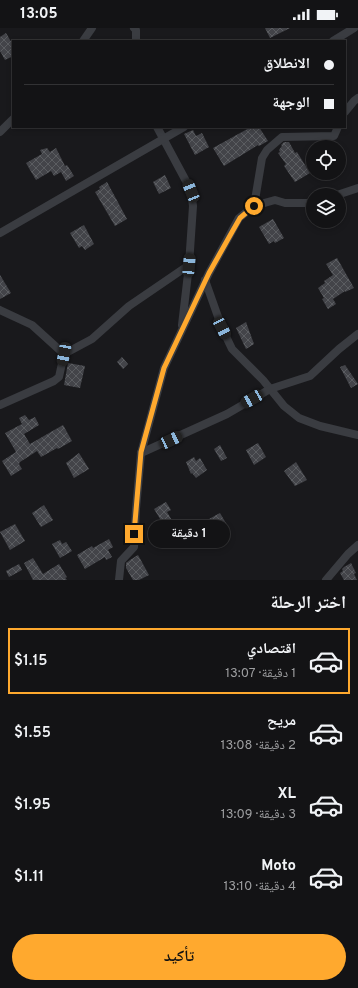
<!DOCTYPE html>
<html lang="ar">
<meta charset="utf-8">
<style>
body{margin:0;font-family:Overpass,"Noto Naskh Arabic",sans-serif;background:#202022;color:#f1f3f6;direction:rtl;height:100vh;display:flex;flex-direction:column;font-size:15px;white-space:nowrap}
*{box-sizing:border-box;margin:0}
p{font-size:13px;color:#9d9ea0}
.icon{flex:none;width:22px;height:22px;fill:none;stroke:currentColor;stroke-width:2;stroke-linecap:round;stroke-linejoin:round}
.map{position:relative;height:552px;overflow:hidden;direction:ltr}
.details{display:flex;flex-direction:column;background:#131315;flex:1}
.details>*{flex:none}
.guide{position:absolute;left:12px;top:12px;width:334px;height:88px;border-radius:0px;box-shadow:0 2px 6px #0003,0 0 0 1px #323234;direction:rtl;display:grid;align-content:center;height:88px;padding:0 12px;background:#131315}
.buttons{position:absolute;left:306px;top:112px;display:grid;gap:8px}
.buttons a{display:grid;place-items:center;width:40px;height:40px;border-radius:50%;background:#131315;box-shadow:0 2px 6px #0003,0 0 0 1px #323234;font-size:20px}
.end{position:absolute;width:18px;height:18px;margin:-9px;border:5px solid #ffa92e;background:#111;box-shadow:0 0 0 2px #111}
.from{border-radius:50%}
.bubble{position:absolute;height:28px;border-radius:14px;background:#131315;box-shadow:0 2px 6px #0003,0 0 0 1px #323234;font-size:13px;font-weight:600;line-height:28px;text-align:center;direction:rtl}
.car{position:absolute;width:12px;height:24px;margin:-12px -6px;border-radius:5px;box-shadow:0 0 3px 1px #0007;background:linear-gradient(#222 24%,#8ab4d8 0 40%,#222 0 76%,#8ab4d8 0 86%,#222 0)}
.guide b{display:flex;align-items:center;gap:14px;height:38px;font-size:15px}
.guide b+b{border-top:1px solid #323234}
.guide i{width:10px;height:10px;background:#f1f3f6}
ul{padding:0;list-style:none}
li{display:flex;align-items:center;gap:12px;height:66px;margin:0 8px 6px;padding:0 4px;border:2px solid transparent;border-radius:0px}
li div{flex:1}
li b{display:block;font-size:15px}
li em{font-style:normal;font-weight:600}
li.selected{border-color:#ffa92e}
li>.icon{width:36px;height:36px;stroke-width:1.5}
h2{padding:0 12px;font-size:18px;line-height:48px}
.action{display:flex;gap:8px;margin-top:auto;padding:8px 12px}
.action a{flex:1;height:46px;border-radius:24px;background:#ffa92e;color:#111;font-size:16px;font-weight:600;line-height:46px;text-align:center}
.status{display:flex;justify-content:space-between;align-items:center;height:28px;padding:0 20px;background:#131315;direction:ltr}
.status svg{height:11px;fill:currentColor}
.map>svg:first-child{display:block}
.building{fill:url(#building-cross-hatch)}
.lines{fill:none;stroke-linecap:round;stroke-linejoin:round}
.street{stroke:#3a3c41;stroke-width:8}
.route{stroke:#ffa92e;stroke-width:5}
</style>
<div class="status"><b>13:05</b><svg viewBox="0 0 49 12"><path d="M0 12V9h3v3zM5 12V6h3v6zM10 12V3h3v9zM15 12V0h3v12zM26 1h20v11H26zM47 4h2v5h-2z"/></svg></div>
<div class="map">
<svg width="358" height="552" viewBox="0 0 358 552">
<defs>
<pattern id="building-cross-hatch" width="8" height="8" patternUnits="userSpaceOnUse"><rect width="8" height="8" fill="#434449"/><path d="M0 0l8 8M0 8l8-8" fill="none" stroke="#5b5d61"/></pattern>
</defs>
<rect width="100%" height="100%" fill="#19191c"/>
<g class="building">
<path d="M265 0H290L270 10Z"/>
<path d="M6 5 13 17V28L5 32 0 23V9Z"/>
<path d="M251 99H259L268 113 259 118 258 117 224 138 213 120Z"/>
<path d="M193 102 196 108 202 105 209 119 195 127 184 106Z"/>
<path d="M284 114H289L295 125 297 124 310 145 295 154 284 138 286 136 278 125 280 124 279 122 282 118 281 117Z"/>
<path d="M47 120 50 124 56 120 65 138 67 137 74 148 66 153 61 144 54 148 51 143 36 152 26 135 42 126 40 122Z"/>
<path d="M165 147 171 160 159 166 153 154Z"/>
<path d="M107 154 127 191 115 198 95 164 100 161 99 159Z"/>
<path d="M273 191 284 210 275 215 274 213 269 216 259 199Z"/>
<path d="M84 197 94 216 85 222 82 218 79 220 70 205Z"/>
<path d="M337 230 354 260 345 264V263L333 271 336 276 328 281 322 271 324 270 318 260 325 255 324 253 333 247 326 236Z"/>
<path d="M0 247 11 265 0 271Z"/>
<path d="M246 294 254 316 246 321 236 300Z"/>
<path d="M122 329 128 336 123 341 117 334Z"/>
<path d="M68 335 85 338 80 360 64 357Z"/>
<path d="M345 337 358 356 351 360 340 339Z"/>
<path d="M25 387 29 392 35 389 39 397 24 406 30 416 63 397 72 413 58 421 57 420 41 429 37 423 20 434 19 436 22 441 11 448 2 433 16 424 5 405 22 396 19 390Z"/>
<path d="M258 415 266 429 254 437 246 422Z"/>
<path d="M220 417 227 430 221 433 214 421Z"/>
<path d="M79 425 89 441 74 450 66 435Z"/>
<path d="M194 429 196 433 200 430 207 442 196 450 192 445 191 446 186 434Z"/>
<path d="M296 434 307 452 295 458 284 443Z"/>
<path d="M166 474 171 482 167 484 173 494 165 499 154 481Z"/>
<path d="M44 477 53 492 41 499 32 485Z"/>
<path d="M220 485 227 497 213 505 209 498 212 496 209 491Z"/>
<path d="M15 496 25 513 10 522 0 504Z"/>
<path d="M109 511 113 519 108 522 112 529 106 532 105 529 85 541 77 527 92 518 93 520Z"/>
<path d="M60 512 62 516 66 514 72 523 60 530 52 516Z"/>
<path d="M138 527 149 547 139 552H133L126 540V535L130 532Z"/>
<path d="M33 530 43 546 59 536 67 549 65 550 67 552H33L24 535Z"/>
<path d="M351 535 356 545 354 546 357 552H344L340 545 343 543 342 541 344 539Z"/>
<path d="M19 536 22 542 9 549 6 543Z"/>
</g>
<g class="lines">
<g class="street">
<path d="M134 0 136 2V13"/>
<path d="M83 13 92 0"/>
<path d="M333 13 354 0"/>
<path d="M345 84 354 73 358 70"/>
<path d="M157 99 186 153 191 163 193 178 189 237 182 297"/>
<path d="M0 104 13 91"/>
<path d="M337 167 358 160"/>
<path d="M254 178 262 130 267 122 282 109 334 108 338 99"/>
<path d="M0 205 184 99"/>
<path d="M205 252 222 300 232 321 263 352 284 378 299 390 320 398 358 407"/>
<path d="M0 282 32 297 64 326"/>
<path d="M0 377 54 353 59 349 64 326 92 311 129 278 189 237"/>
<path d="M141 425 227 386 270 361 310 348 339 321 358 306"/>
<path d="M119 552 121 533 134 519 136 481 141 425 164 340 209 245 239 190 254 178 275 172 285 175H309L313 174"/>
<path d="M326 552 348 526 358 517"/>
</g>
</g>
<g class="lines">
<path class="route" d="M134 506 141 424 164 340 209 245 232 204 240 190 254 178"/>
</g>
</svg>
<div class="buttons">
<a><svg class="icon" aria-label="locate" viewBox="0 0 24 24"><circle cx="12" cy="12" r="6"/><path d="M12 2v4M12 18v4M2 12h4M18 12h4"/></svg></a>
<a><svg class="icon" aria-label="layers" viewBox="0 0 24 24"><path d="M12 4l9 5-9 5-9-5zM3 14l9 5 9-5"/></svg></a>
</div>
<i class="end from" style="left:254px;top:178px"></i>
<i class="end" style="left:134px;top:506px"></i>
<div class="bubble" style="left:148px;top:492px;width:82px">1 دقيقة</div>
<i class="car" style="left:191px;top:163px;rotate:338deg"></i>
<i class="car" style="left:189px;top:237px;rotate:5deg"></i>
<i class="car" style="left:222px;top:300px;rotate:153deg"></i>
<i class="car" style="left:64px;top:326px;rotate:191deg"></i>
<i class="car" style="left:252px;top:371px;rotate:240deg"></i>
<i class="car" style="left:171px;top:412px;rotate:65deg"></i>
<div class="guide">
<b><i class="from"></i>الانطلاق</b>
<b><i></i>الوجهة</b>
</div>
</div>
<section class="details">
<h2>اختر الرحلة</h2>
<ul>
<li class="selected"><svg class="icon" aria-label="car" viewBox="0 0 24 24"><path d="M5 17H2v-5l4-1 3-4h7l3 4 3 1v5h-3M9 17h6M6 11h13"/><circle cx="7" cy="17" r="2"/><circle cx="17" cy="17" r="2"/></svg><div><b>اقتصادي</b><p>1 دقيقة · 13:07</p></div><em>$1.15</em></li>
<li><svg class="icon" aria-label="car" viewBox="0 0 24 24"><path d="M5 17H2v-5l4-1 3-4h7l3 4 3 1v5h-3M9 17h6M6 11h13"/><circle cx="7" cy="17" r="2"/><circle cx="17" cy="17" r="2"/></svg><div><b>مريح</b><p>2 دقيقة · 13:08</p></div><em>$1.55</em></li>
<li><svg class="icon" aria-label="car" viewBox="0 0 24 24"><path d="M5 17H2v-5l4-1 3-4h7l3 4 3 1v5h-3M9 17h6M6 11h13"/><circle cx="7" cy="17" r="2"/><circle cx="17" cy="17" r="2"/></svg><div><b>XL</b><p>3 دقيقة · 13:09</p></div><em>$1.95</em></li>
<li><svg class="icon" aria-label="car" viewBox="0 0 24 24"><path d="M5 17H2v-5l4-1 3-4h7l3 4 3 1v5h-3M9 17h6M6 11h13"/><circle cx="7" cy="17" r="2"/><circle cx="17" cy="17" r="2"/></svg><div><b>Moto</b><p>4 دقيقة · 13:10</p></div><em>$1.11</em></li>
</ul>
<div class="action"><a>تأكيد</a></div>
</section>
